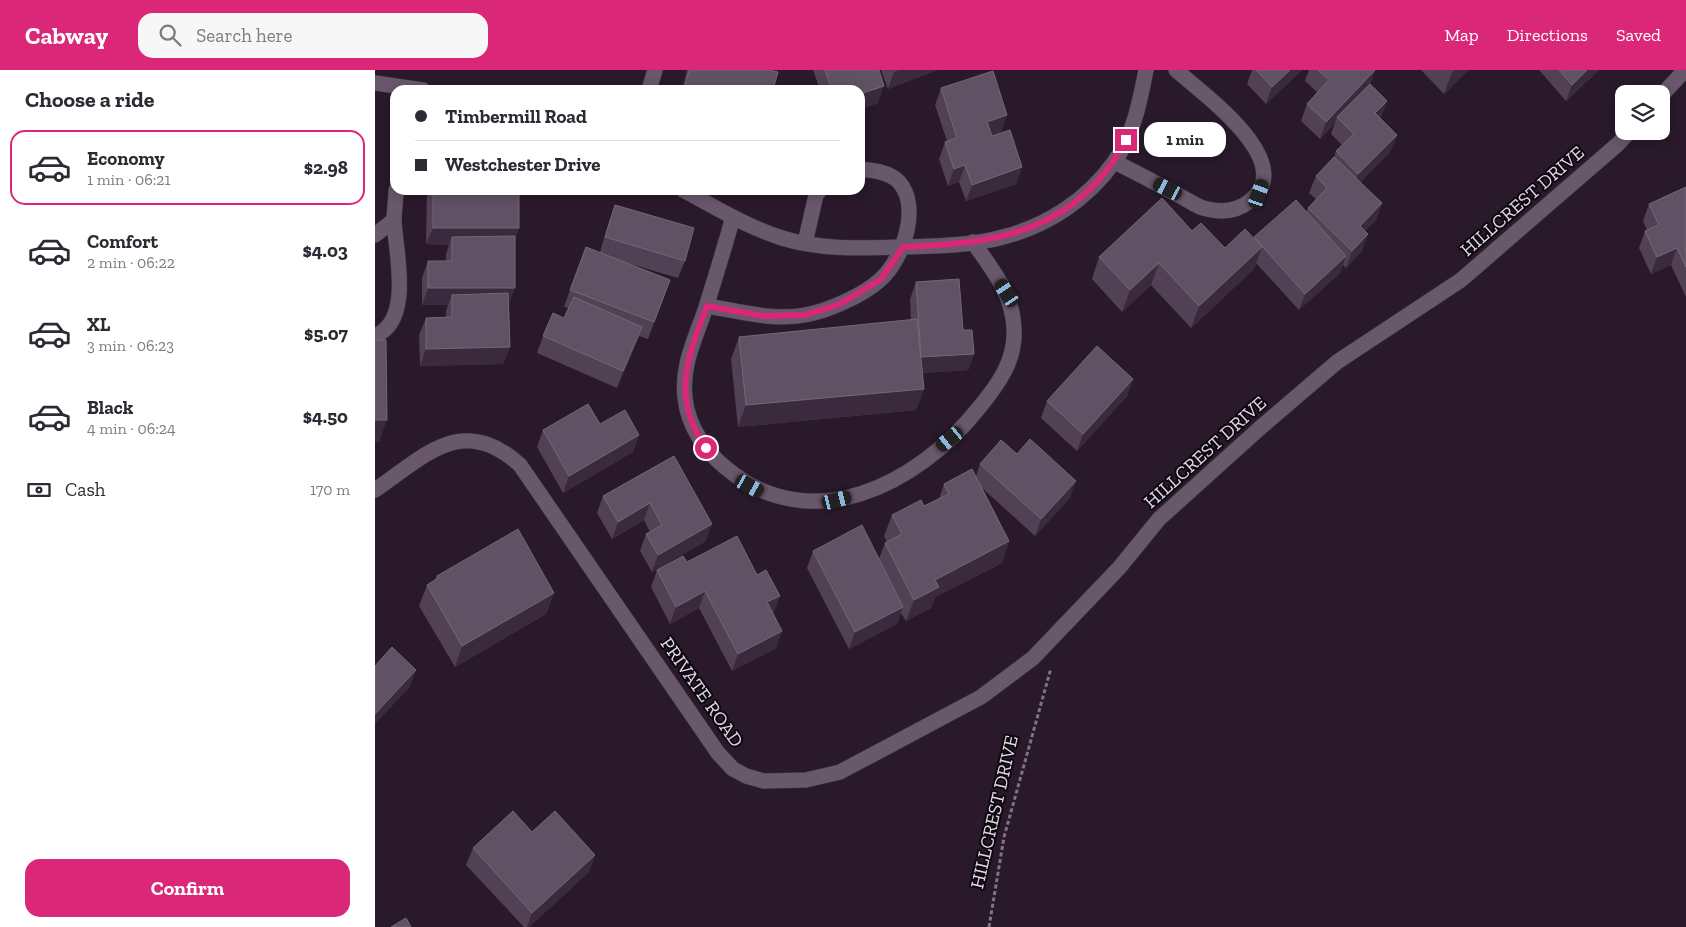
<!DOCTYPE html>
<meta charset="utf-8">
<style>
body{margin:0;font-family:"Zilla Slab",serif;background:#f7f7f7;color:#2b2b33;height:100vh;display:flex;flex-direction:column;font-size:19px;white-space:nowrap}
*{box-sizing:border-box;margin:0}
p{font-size:16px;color:#7c7c81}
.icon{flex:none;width:28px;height:28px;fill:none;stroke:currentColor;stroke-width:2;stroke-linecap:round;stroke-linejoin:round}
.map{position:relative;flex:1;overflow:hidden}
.side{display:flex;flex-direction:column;background:#fff;width:375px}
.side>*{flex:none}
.top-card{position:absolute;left:15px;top:15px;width:475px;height:110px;border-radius:15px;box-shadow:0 2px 12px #0003;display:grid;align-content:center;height:110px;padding:0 25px;background:#fff}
.tools{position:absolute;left:1240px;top:15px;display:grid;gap:10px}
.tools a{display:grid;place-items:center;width:55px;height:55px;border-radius:10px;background:#fff;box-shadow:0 2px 12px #0003;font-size:25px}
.end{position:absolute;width:22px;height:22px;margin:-11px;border:6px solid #db2777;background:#fff;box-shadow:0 0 0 2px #fff}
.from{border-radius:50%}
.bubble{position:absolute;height:35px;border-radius:15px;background:#fff;box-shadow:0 2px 12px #0003;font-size:16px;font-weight:800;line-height:35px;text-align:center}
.car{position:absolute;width:15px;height:30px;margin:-15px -8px;border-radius:6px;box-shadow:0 0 4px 1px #0007;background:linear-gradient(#222 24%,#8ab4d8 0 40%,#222 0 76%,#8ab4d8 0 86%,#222 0)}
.top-card b{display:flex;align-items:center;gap:18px;height:48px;font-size:19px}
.top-card b+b{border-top:1px solid #e1e1e2}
.top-card i{width:12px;height:12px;background:#2b2b33}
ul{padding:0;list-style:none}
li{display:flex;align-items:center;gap:15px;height:75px;margin:0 10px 8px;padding:0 15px;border:2px solid transparent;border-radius:15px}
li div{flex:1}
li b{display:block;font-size:19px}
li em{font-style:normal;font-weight:800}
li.active{border-color:#db2777}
li>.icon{width:45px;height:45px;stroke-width:1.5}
h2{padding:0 25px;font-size:22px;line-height:60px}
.pay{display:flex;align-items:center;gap:12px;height:55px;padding:0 25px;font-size:19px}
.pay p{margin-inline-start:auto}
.button{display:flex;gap:10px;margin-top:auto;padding:10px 25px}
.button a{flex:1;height:58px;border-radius:15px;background:#db2777;color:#fff;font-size:20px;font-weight:800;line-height:58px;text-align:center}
header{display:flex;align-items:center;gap:30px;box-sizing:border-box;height:70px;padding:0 25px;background:#db2777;color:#fff}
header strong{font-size:24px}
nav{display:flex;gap:28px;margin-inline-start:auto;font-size:18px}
.search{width:350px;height:45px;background:#f7f7f7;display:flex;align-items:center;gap:12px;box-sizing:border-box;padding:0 18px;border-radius:15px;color:#7c7c81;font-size:19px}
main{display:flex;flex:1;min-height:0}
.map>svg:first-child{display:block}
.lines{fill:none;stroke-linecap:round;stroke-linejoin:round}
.minor-casing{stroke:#433745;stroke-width:16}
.path{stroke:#817382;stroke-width:3;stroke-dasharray:4 2.5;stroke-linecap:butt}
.minor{stroke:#69576c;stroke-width:15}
.wall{fill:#524155}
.shaded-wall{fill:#3b2a3e}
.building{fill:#615164;stroke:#766678}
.route{stroke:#db2777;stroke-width:6}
.labels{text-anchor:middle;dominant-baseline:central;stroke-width:4;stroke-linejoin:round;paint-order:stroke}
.street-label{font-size:19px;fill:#e2d7e3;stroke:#0d070f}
</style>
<header>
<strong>Cabway</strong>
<div class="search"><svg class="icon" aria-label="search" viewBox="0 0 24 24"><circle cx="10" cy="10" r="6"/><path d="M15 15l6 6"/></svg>Search here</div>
<nav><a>Map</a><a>Directions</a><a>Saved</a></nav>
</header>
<main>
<section class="side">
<h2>Choose a ride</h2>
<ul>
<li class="active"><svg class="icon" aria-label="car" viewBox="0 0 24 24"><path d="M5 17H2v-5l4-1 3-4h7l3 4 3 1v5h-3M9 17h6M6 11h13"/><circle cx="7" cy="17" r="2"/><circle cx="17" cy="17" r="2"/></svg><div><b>Economy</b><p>1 min · 06:21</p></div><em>$2.98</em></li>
<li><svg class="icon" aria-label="car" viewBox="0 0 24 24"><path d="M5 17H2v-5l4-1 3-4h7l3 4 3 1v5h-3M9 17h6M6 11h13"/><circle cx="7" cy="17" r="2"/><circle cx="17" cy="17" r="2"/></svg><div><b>Comfort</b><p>2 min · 06:22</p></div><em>$4.03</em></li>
<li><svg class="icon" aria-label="car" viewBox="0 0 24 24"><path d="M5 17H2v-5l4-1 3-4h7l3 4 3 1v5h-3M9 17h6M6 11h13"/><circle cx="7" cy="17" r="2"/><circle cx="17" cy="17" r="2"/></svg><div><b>XL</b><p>3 min · 06:23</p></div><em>$5.07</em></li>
<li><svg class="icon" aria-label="car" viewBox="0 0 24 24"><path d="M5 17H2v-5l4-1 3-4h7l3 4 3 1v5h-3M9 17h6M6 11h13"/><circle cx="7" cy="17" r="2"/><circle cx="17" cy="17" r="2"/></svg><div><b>Black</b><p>4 min · 06:24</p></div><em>$4.50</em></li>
</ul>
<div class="pay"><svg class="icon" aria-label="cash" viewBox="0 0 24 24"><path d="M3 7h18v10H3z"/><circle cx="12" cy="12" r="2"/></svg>Cash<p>170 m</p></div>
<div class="button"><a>Confirm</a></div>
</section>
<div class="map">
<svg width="1311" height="857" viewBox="0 0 1311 857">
<rect width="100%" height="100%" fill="#29192b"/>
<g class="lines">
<g class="minor-casing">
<g id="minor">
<path d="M0 13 48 20"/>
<path d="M274 20 280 0"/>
<path d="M1286 26 1310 0"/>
<path d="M740 92C760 102 781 113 801 124 810 128 819 135 828 138 845 143 861 142 875 131 924 92 829 25 801 0"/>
<path d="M308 120C340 137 372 157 407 168 446 180 486 178 527 177 560 176 596 176 628 167 672 156 713 129 739 92 758 67 765 31 771 0"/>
<path d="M358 147C350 176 341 205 332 234 322 266 306 293 310 328 313 356 330 381 351 398 436 469 542 415 603 339 622 316 641 291 639 259 638 224 617 199 598 172"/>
<path d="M0 165 19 150"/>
<path d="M430 173 441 125 445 120"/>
<path d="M332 236C363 241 398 251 430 245 453 241 489 225 506 209 528 189 546 137 524 112 515 102 497 100 485 99"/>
<path d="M0 266C38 250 21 184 19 151 19 141 21 130 21 120"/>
<path d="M0 420C51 385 88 343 145 395L343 683 358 699 371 706 389 711 431 710 465 702 606 627 658 588 744 498 784 449 885 358 962 292 1086 210 1243 74 1255 61"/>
</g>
</g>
<path class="path" d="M614 857 629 767 676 598"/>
<use href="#minor" class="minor"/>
</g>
<g class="wall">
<path d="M312 0H394L398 20H307Z"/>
<path d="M438 0H504L503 33 485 39V20H445Z"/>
<path d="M506 0H562L513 19Z"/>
<path d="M877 0H927L891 34 872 14Z"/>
<path d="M934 0H1000L995 14 1012 31 1005 49 1022 65 1015 82 985 112 1007 133 1001 150 990 161 987 181 971 198 968 195 965 203 924 240 881 193 879 199 816 258 776 215 747 242 717 209 724 187 817 161 850 178 879 168V167L931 142 933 138 941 129 934 123 941 106 959 87 961 81 967 75 956 64 960 53 945 69 926 51 932 34 942 22 930 11Z"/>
<path d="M1046 0H1093L1069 24Z"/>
<path d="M1164 0H1224L1191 31Z"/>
<path d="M566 18 626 62 617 65 647 97 641 114 591 131 584 112 573 116 564 89 570 72 572 71 560 35Z"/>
<path d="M1311 117V227L1296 195 1276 204 1264 178 1270 161 1272 160 1268 151 1274 134Z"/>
<path d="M52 120H144V158L140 168 134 234 135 277 128 294 45 296 44 265 51 248 71 247V241L73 235H47V208L53 191H71V184L74 175 51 174Z"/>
<path d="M240 135 310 191 303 208 249 192 295 210 273 269 264 266 242 318 162 283 168 266 189 248 193 238 189 237 195 220 225 182 234 152Z"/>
<path d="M541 212 588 260 599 284 593 300 547 303 549 319 541 340 363 357 356 289 364 267 536 250 535 229Z"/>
<path d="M758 309 752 326 702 381 666 348 672 331Z"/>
<path d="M225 354 264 365 258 382 188 423 162 377 168 360Z"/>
<path d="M642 384 695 428 660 466 607 418 634 471 627 493 560 527 556 538 531 551 526 543 522 554 474 579 432 498 438 481 504 489 510 473 512 472 509 466 517 445 549 436 564 429 569 414 601 406 605 394Z"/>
<path d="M299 386 331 471 277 502 265 481 271 464 275 462 269 450 237 469 222 443 228 426Z"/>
<path d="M312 492 382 505 405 526 399 542 398 543 407 561 401 578 357 601 324 538 295 554 276 517 282 500Z"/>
<path d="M62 506 179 523 171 544 80 597 44 536 52 515 60 510Z"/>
<path d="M157 762 220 785 214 802 154 857H149L91 795 98 778Z"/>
</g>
<g class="shaded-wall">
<path d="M524 0H562L513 19 519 2Z"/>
<path d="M915 0H927L891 34 897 17Z"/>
<path d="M1000 0 994 16 962 47 960 53 945 69 951 52Z"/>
<path d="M1080 0H1093L1069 24 1077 2Z"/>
<path d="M1212 0H1224L1191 31 1197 15Z"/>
<path d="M509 16 503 33 485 39V24Z"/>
<path d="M1012 31 1006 48 994 60 1000 43Z"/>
<path d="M632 45 626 62 606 68 612 52Z"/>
<path d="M1022 65 1015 82 977 121 983 104Z"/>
<path d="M590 95 584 112 573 116 579 99Z"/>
<path d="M647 97 641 114 591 131 597 115Z"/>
<path d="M1007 133 1001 150 979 173 985 156Z"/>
<path d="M58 158H144L137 175 77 167 74 175 51 174Z"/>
<path d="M993 164 987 181 971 198 977 181Z"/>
<path d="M887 177 879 199 816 258 824 236Z"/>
<path d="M1302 178 1296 195 1276 204 1282 187Z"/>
<path d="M971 186 965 203 924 240 930 224Z"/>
<path d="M784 193 776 215 747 242 755 220Z"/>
<path d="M53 218H140L134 234 77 225 73 235H47Z"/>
<path d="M267 257 261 274 242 318 248 301Z"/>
<path d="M135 277 128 294 45 296 51 279Z"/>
<path d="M599 284 593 300 540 304 546 287Z"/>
<path d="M758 309 752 326 702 381 708 364Z"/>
<path d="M549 319 541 340 363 357 371 335Z"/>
<path d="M0 350H12L4 372H0Z"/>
<path d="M264 365 258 382 188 423 194 406Z"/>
<path d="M701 411 695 428 660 466 666 449Z"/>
<path d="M275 433 269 450 237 469 243 452Z"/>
<path d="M337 454 331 471 277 502 283 485Z"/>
<path d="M634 471 627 493 560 527 556 538 531 551 539 530 560 510Z"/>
<path d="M330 521 324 538 295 554 301 537Z"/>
<path d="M179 523 171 544 80 597 87 576Z"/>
<path d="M405 526 399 542 386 549 392 532Z"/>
<path d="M528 537 522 554 474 579 480 562Z"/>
<path d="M407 561 401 578 357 601 363 584Z"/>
<path d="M41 600 35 617 0 654V644Z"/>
<path d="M220 785 214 802 154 857H152L157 843Z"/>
</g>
<g class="building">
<path d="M314 0H394L403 2 398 20H309Z"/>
<path d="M450 0H504L509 16 485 24V20H457Z"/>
<path d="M881 0H915L897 17Z"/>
<path d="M943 0H1000L951 52 932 34 954 10Z"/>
<path d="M1184 0H1212L1197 15Z"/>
<path d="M618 1 632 45 612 52 617 66 635 60 647 97 597 115 590 95 579 99 570 72 582 68 566 18Z"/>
<path d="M995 14 1012 31 1000 43 1022 65 983 104 961 81 979 64 962 47Z"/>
<path d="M959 87 1007 133 985 156 993 164 977 181 933 138 952 118 941 106Z"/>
<path d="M1311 117V197L1302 178 1282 187 1270 161 1284 155 1274 134Z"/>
<rect x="58" y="120" width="86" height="38"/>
<path d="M787 128 817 161 826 153 850 178 870 159 887 177 824 236 784 193 755 220 724 187Z"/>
<path d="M921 130 971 186 930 224 879 167Z"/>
<path d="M240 135 319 158 310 191 230 167Z"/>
<path d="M140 166V218H53V191H77V167Z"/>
<path d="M211 177 295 210 279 252 195 220Z"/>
<path d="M584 209 588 260H597L599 284 546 287 541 212Z"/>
<path d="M133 223 135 277 51 279V248L77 247V225Z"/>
<path d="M199 227 267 257 248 301 168 266 178 243 189 248Z"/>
<path d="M542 249 549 319 371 335 364 267Z"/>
<path d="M0 270H11L12 350H0Z"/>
<path d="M722 276 758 309 708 364 672 331Z"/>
<path d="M213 334 225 354 250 340 264 365 194 406 168 360Z"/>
<path d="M655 369 701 411 666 449 605 394 626 370 642 384Z"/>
<path d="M299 386 337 454 283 485 271 464 287 455 275 433 243 452 228 426Z"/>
<path d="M597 399 634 471 560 510 564 517 539 530 510 473 527 464 517 445 546 430 549 436 574 424 569 414Z"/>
<path d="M487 455 528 537 480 562 438 481Z"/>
<path d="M143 459 179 523 87 576 52 515 63 508 62 506Z"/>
<path d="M362 466 382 505 391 500 405 526 392 532 407 561 363 584 330 521 301 537 282 500 308 486 312 492Z"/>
<path d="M17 577 41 600 0 644V596Z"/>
<path d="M138 741 157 762 180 741 220 785 157 843 98 778Z"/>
<path d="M31 848 36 857H16Z"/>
</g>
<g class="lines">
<path class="route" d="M331 378C296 329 312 287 332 236L388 246 430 245 465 234 506 209 528 177C623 174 703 161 751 70"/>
</g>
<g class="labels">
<g class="street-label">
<text transform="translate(1147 131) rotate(-41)">HILLCREST DRIVE</text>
<text transform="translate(830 382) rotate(-42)">HILLCREST DRIVE</text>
<text transform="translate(327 622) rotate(55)">PRIVATE ROAD</text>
<text transform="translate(619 742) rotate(-77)">HILLCREST DRIVE</text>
</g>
</g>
</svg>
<div class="tools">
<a><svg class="icon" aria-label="layers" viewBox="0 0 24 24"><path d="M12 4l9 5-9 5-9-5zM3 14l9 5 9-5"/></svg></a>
</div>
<i class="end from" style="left:331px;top:378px"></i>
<i class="end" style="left:751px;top:70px"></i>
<div class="bubble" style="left:769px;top:52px;width:82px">1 min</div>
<i class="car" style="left:793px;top:119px;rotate:297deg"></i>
<i class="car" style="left:884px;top:124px;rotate:19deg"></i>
<i class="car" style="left:632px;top:223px;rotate:326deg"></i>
<i class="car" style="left:575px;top:369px;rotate:231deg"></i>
<i class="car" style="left:375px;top:416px;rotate:119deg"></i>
<i class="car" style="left:462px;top:430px;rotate:76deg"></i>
<div class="top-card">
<b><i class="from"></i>Timbermill Road</b>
<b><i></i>Westchester Drive</b>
</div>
</div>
</main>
